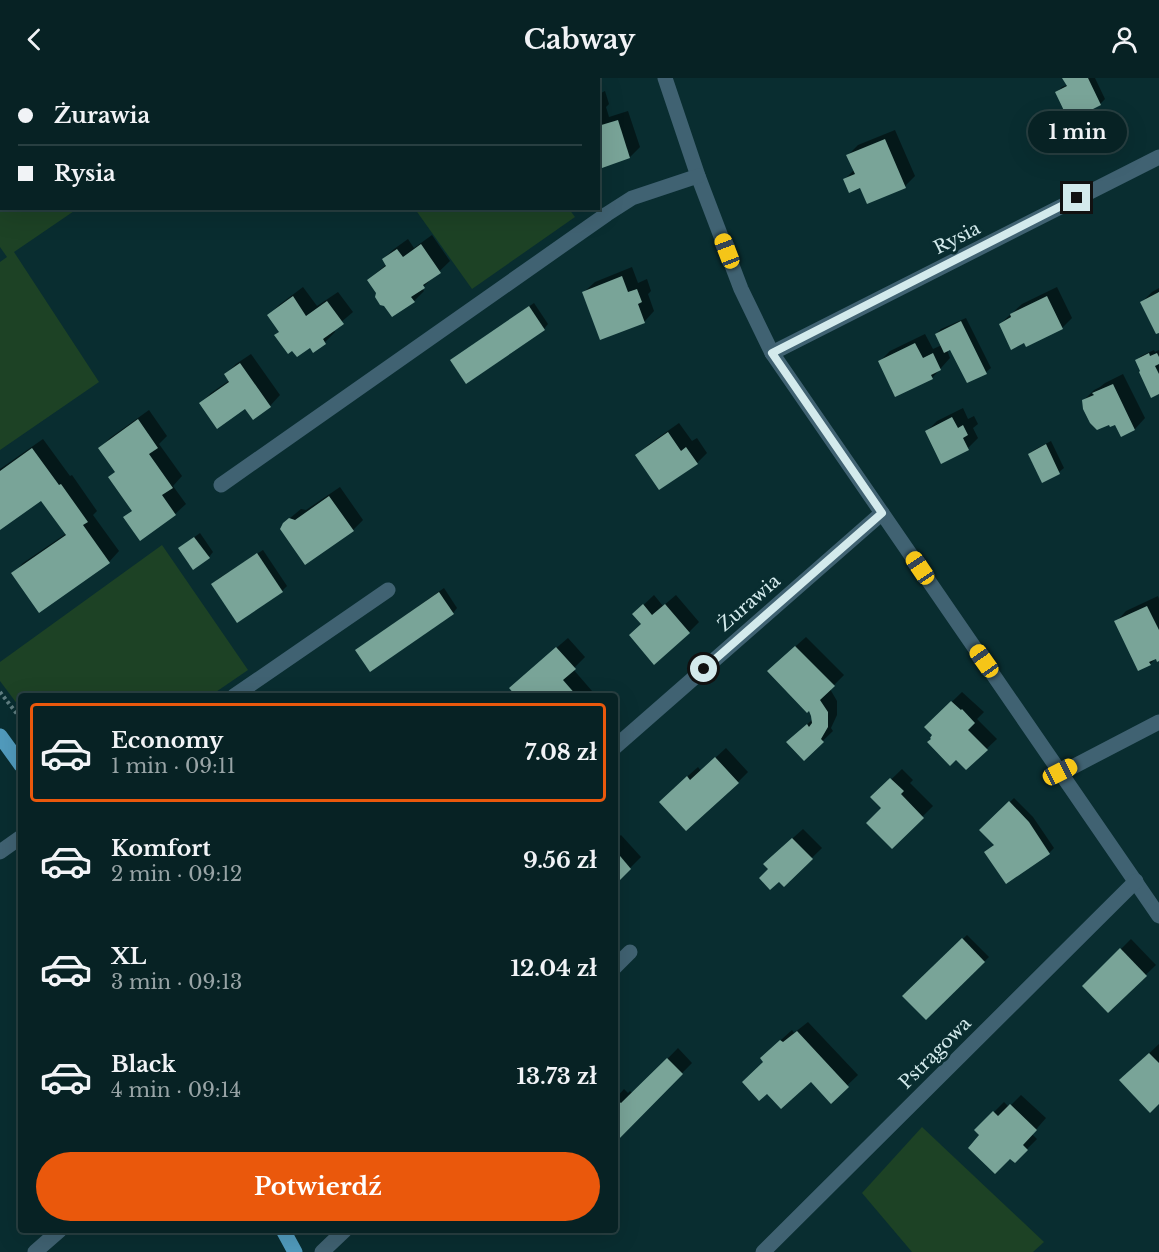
<!DOCTYPE html>
<html lang="pl">
<meta charset="utf-8">
<style>
body{margin:0;font-family:"Libre Baskerville",serif;background:#152f31;color:#f1f3f6;height:100vh;display:flex;flex-direction:column;font-size:22px;white-space:nowrap}
*{box-sizing:border-box;margin:0}
p{font-size:20px;color:#98a4a6}
.icon{flex:none;width:33px;height:33px;fill:none;stroke:currentColor;stroke-width:2;stroke-linecap:round;stroke-linejoin:round}
.map{position:relative;flex:1;overflow:hidden}
.drawer{position:absolute;left:18px;top:615px;width:600px;height:540px;display:flex;flex-direction:column;background:#072224;border-radius:6px;box-shadow:0 6px 24px #0002,0 0 0 2px #283f41}
.drawer>*{flex:none}
.banner{position:absolute;left:0px;top:0px;width:600px;height:132px;box-shadow:0 6px 24px #0002,0 0 0 2px #283f41;display:grid;align-content:center;height:132px;padding:0 18px;background:#072224}
.end{position:absolute;width:27px;height:27px;margin:-14px;border:8px solid #d3eaec;background:#111;box-shadow:0 0 0 3px #111}
.from{border-radius:50%}
.bubble{position:absolute;height:42px;border-radius:21px;background:#072224;box-shadow:0 6px 24px #0002,0 0 0 2px #283f41;font-size:20px;font-weight:800;line-height:42px;text-align:center}
.car{position:absolute;width:18px;height:36px;margin:-18px -9px;border-radius:8px;box-shadow:0 0 4px 2px #0007;background:linear-gradient(#f5c518 24%,#345 0 40%,#f5c518 0 76%,#345 0 86%,#f5c518 0)}
.banner b{display:flex;align-items:center;gap:21px;height:57px;font-size:22px}
.banner b+b{border-top:2px solid #283f41}
.banner i{width:15px;height:15px;background:#f1f3f6}
ul{padding:10px 0 0;list-style:none}
li{display:flex;align-items:center;gap:18px;height:99px;margin:0 12px 9px;padding:0 6px;border:3px solid transparent;border-radius:6px}
li div{flex:1}
li b{display:block;font-size:22px}
li em{font-style:normal;font-weight:800}
li.selected{border-color:#ea580c}
li>.icon{width:54px;height:54px;stroke-width:1.5}
.action{display:flex;gap:12px;margin-top:auto;padding:12px 18px}
.action a{flex:1;height:69px;border-radius:36px;background:#ea580c;color:#fff;font-size:24px;font-weight:800;line-height:69px;text-align:center}
header{display:flex;justify-content:space-between;align-items:center;height:78px;padding:0 18px;background:#072224;font-size:27px;font-weight:800}
.map>svg:first-child{display:block}
.green{fill:#1d4225}
.shadow{fill:#0007}
.building{fill:#79a498}
.lines{fill:none;stroke-linecap:round;stroke-linejoin:round}
.path{stroke:#5f7d80;stroke-width:4;stroke-dasharray:3 3;stroke-linecap:butt}
.minor{stroke:#406272;stroke-width:15}
.major{stroke:#519bbd;stroke-width:15}
.route{stroke:#d3eaec;stroke-width:8}
.labels{text-anchor:middle;dominant-baseline:central;stroke-width:6;stroke-linejoin:round;paint-order:stroke}
.street-label{font-size:18px;fill:#d3eaec;stroke:#092d30}
</style>
<header><svg class="icon" aria-label="back" viewBox="0 0 24 24"><path d="M15 5l-7 7 7 7"/></svg>Cabway<svg class="icon" aria-label="person" viewBox="0 0 24 24"><circle cx="12" cy="8" r="4"/><path d="M4 21q1-7 8-7t8 7"/></svg></header>
<div class="map">
<svg width="1159" height="1174" viewBox="0 0 1159 1174">
<rect width="100%" height="100%" fill="#092d30"/>
<g class="green">
<path d="M0 0H188L189 1 2 2V130L77 131 14 174 99 304 0 372V184L7 179 0 169Z"/>
<path d="M415 131H569L575 139 472 211Z"/>
<path d="M162 467 248 592 210 618H21V631L0 603V584Z"/>
<path d="M922 1049 1044 1164 1033 1174H912L862 1115Z"/>
</g>
<g class="shadow">
<path d="M1064 0H1095L1105 21 1100 26 1057 14 1062 9 1067 7Z"/>
<path d="M598 8 601 15 605 13 609 26 606 29 609 39 628 33 640 69 630 79 598 75Z"/>
<path d="M895 52 915 98 905 108H861L845 101 854 92 848 77 858 67Z"/>
<path d="M432 157 450 183 422 210 424 213 414 223 377 215 368 202 387 186 383 181 394 171 408 161 414 170Z"/>
<path d="M632 189 638 205 647 201 651 213 648 216 654 233 644 244 584 214 595 204Z"/>
<path d="M303 209 317 228 338 214 353 234 333 251 335 254 325 264 314 273 310 268 292 271 269 237 279 227Z"/>
<path d="M1057 209 1072 240 1062 250 1024 263 1000 246 1022 226Z"/>
<path d="M1159 210V253L1142 224 1152 214Z"/>
<path d="M534 225 548 246 544 251 457 278Z"/>
<path d="M966 240 991 290 986 294 951 270 947 272 950 280 932 300 880 283 890 273 925 256 933 271 942 267 936 256 941 251Z"/>
<path d="M1154 272 1155 274 1159 272V315L1137 282 1141 278Z"/>
<path d="M251 276 280 317 270 328 246 329 201 325 211 315 230 302 226 296 236 286Z"/>
<path d="M1123 296 1145 340 1135 351 1121 357 1115 344 1083 323 1094 312 1100 309 1105 305Z"/>
<path d="M963 330 968 341 974 338 978 346 973 350 978 360 968 370 927 353 937 343Z"/>
<path d="M149 332 167 358 159 366 182 398 173 408 186 426 175 436 125 439 133 432 110 399 116 393 100 370 110 360Z"/>
<path d="M679 345 692 363 697 360 707 375 697 385 637 378 648 367Z"/>
<path d="M43 361 70 398 72 397 97 433 93 437 119 473 109 484 13 496 23 485 67 455 42 421 0 450V391Z"/>
<path d="M1051 363 1064 390 1059 394 1043 403 1029 376 1034 372Z"/>
<path d="M340 409 363 442 353 452 284 445 301 431 306 432Z"/>
<path d="M200 455 213 474 209 479 185 466Z"/>
<path d="M263 472 287 508 282 513 238 543 213 506 218 501Z"/>
<path d="M444 510 457 530 453 535 362 568Z"/>
<path d="M654 517 663 528 676 517 699 544 689 554 643 546 634 536Z"/>
<path d="M1158 518 1159 521V582L1157 579 1150 586 1116 544 1126 533Z"/>
<path d="M806 559 844 597 830 611 837 623V637L831 650 833 653 804 681 788 664 813 641V638L779 583Z"/>
<path d="M568 560 585 579 573 591 592 613 587 618H518L521 600Z"/>
<path d="M962 614 984 634 977 641 997 661 966 690 926 649Z"/>
<path d="M726 670 748 694 738 704 671 713 698 689 701 693Z"/>
<path d="M902 691 913 702 910 705 933 728 892 769 883 730 873 719Z"/>
<path d="M1014 720 1033 739 1054 770 1049 775 986 774 995 766 981 752Z"/>
<path d="M803 751 822 770 784 807 770 791 775 776Z"/>
<path d="M621 757 641 779 615 805V762Z"/>
<path d="M967 857 989 879 926 940 904 918Z"/>
<path d="M1131 861 1156 887 1108 933 1084 908Z"/>
<path d="M808 944 858 997 831 1023 811 1001 767 1014 765 984 772 970 792 952 794 955Z"/>
<path d="M1159 966V1024L1121 1002Z"/>
<path d="M678 970 692 985 615 1063V1021L624 1011 628 1015 630 1013 633 1016Z"/>
<path d="M1021 1017 1046 1040 1032 1056 1037 1061 1025 1073 981 1057 976 1052 1004 1024 1009 1029Z"/>
</g>
<g class="building">
<path d="M1062 0H1088L1101 27 1069 43 1055 14 1067 8Z"/>
<path d="M618 42 630 80 602 90 598 79V48Z"/>
<path d="M885 61 906 110 867 126 860 110 849 115 843 101 855 96 846 77Z"/>
<path d="M421 166 441 195 423 207 425 210 411 219 415 224 392 239 384 228 380 227 375 219 376 215 367 202 386 188 382 181 397 171 403 179Z"/>
<path d="M622 198 628 214 637 211 642 224 638 226 645 245 600 262 582 214Z"/>
<path d="M1159 214V255L1156 256 1140 224Z"/>
<path d="M293 218 306 238 327 223 344 246 323 261 326 266 313 275 310 270 297 279 292 273 288 276 274 257 279 254 267 237Z"/>
<path d="M1047 218 1063 251 1026 269 1024 265 1011 272 999 246 1011 239 1010 236Z"/>
<path d="M529 228 545 252 466 306 450 282Z"/>
<path d="M961 243 987 296 967 305 950 272 944 275 935 256Z"/>
<path d="M915 265 923 280 933 275 941 292 931 297 933 301 895 319 878 283Z"/>
<path d="M1149 275 1150 278 1157 275 1159 279V286L1155 288 1159 296V316L1151 320 1139 294 1140 293 1135 282Z"/>
<path d="M240 285 271 329 253 342 245 331 217 351 199 325 229 304 224 296Z"/>
<path d="M1113 306 1135 352 1121 359 1115 347 1110 349 1109 347 1097 352 1090 345 1083 331 1082 322 1094 317 1092 315Z"/>
<path d="M952 339 958 350 963 347 968 357 963 360 969 372 941 386 925 353Z"/>
<path d="M138 341 158 370 149 376 173 410 162 417 176 437 140 463 123 439 132 433 108 399 115 394 98 370Z"/>
<path d="M668 354 681 373 686 369 698 386 659 412 635 377Z"/>
<path d="M1046 366 1060 396 1042 405 1028 376Z"/>
<path d="M32 370 59 407 61 406 88 444 83 447 110 485 39 535 11 495 66 457 41 423 0 452V393Z"/>
<path d="M329 418 354 453 305 487 280 451 283 445 289 440 295 442Z"/>
<path d="M194 459 210 480 193 492 178 470Z"/>
<path d="M257 475 283 514 237 545 211 506Z"/>
<path d="M439 514 454 536 370 594 355 572Z"/>
<path d="M643 526 652 537 665 526 690 555 654 587 629 557 641 546 632 536Z"/>
<path d="M1147 528 1159 552V583L1157 584 1156 581 1149 584 1151 587 1138 593 1114 543Z"/>
<path d="M795 568 835 608 820 622 828 634V649L821 661 824 664 804 683 786 664 807 646 809 649 812 645 811 638 809 633 807 635 767 593Z"/>
<path d="M556 569 576 591 563 602 577 618H516L509 610Z"/>
<path d="M951 623 961 632 962 631 975 645 968 652 988 672 966 692 956 682 950 688 927 664 931 661 930 660 932 657 924 649Z"/>
<path d="M715 679 739 705 686 753 659 724 687 698 690 702Z"/>
<path d="M890 700 904 713 901 716 924 740 892 771 866 745 881 730 870 719Z"/>
<path d="M1009 723 1029 744 1050 776 1006 806 984 774 994 767 979 752Z"/>
<path d="M792 760 813 781 784 809 779 804 770 812 759 800 768 791 763 786Z"/>
<path d="M615 772 631 791 615 807Z"/>
<path d="M962 860 985 884 926 942 902 918Z"/>
<path d="M1120 870 1147 898 1108 935 1082 908Z"/>
<path d="M797 953 849 1009 831 1026 811 1004 781 1031 767 1016 759 1023 742 1004 763 984 760 980 780 962 783 964Z"/>
<path d="M1149 975 1159 985V1026L1150 1035 1119 1002Z"/>
<path d="M667 980 683 996 615 1065V1022L617 1024 618 1023 621 1025Z"/>
<path d="M1010 1026 1037 1052 1023 1067 1028 1072 1015 1085 1010 1081 995 1096 968 1070 979 1057 974 1052 993 1033 998 1038Z"/>
</g>
<g class="lines">
<path class="path" d="M0 614 21 641"/>
<g class="minor">
<path d="M665 0 698 98 741 211 772 275 1159 838"/>
<path d="M772 275 1159 79"/>
<path d="M221 407 607 136 632 120 698 98"/>
<path d="M234 618 388 512"/>
<path d="M615 669 882 435"/>
<path d="M1061 695 1159 644"/>
<path d="M0 774 21 759"/>
<path d="M615 889 630 874"/>
<path d="M35 1174 60 1152"/>
<path d="M322 1174 345 1152"/>
<path d="M763 1174 1136 803"/>
</g>
<g class="major">
<path d="M0 658 21 687"/>
<path d="M283 1152 295 1174"/>
</g>
</g>
<g class="lines">
<path class="route" d="M704 591 882 435 772 275 1077 120"/>
</g>
<g class="labels">
<g class="street-label">
<text transform="translate(957 160) rotate(-27)">Rysia</text>
<text transform="translate(749 525) rotate(-41)">Żurawia</text>
<text transform="translate(935 975) rotate(-45)">Pstrągowa</text>
</g>
</g>
</svg>
<i class="end from" style="left:704px;top:591px"></i>
<i class="end" style="left:1077px;top:120px"></i>
<div class="bubble" style="left:1028px;top:33px;width:99px">1 min</div>
<i class="car" style="left:727px;top:173px;rotate:339deg"></i>
<i class="car" style="left:920px;top:490px;rotate:326deg"></i>
<i class="car" style="left:984px;top:583px;rotate:325deg"></i>
<i class="car" style="left:1060px;top:694px;rotate:63deg"></i>
<div class="banner">
<b><i class="from"></i>Żurawia</b>
<b><i></i>Rysia</b>
</div>
<section class="drawer">
<ul>
<li class="selected"><svg class="icon" aria-label="car" viewBox="0 0 24 24"><path d="M5 17H2v-5l4-1 3-4h7l3 4 3 1v5h-3M9 17h6M6 11h13"/><circle cx="7" cy="17" r="2"/><circle cx="17" cy="17" r="2"/></svg><div><b>Economy</b><p>1 min · 09:11</p></div><em>7.08 zł</em></li>
<li><svg class="icon" aria-label="car" viewBox="0 0 24 24"><path d="M5 17H2v-5l4-1 3-4h7l3 4 3 1v5h-3M9 17h6M6 11h13"/><circle cx="7" cy="17" r="2"/><circle cx="17" cy="17" r="2"/></svg><div><b>Komfort</b><p>2 min · 09:12</p></div><em>9.56 zł</em></li>
<li><svg class="icon" aria-label="car" viewBox="0 0 24 24"><path d="M5 17H2v-5l4-1 3-4h7l3 4 3 1v5h-3M9 17h6M6 11h13"/><circle cx="7" cy="17" r="2"/><circle cx="17" cy="17" r="2"/></svg><div><b>XL</b><p>3 min · 09:13</p></div><em>12.04 zł</em></li>
<li><svg class="icon" aria-label="car" viewBox="0 0 24 24"><path d="M5 17H2v-5l4-1 3-4h7l3 4 3 1v5h-3M9 17h6M6 11h13"/><circle cx="7" cy="17" r="2"/><circle cx="17" cy="17" r="2"/></svg><div><b>Black</b><p>4 min · 09:14</p></div><em>13.73 zł</em></li>
</ul>
<div class="action"><a>Potwierdź</a></div>
</section>
</div>
